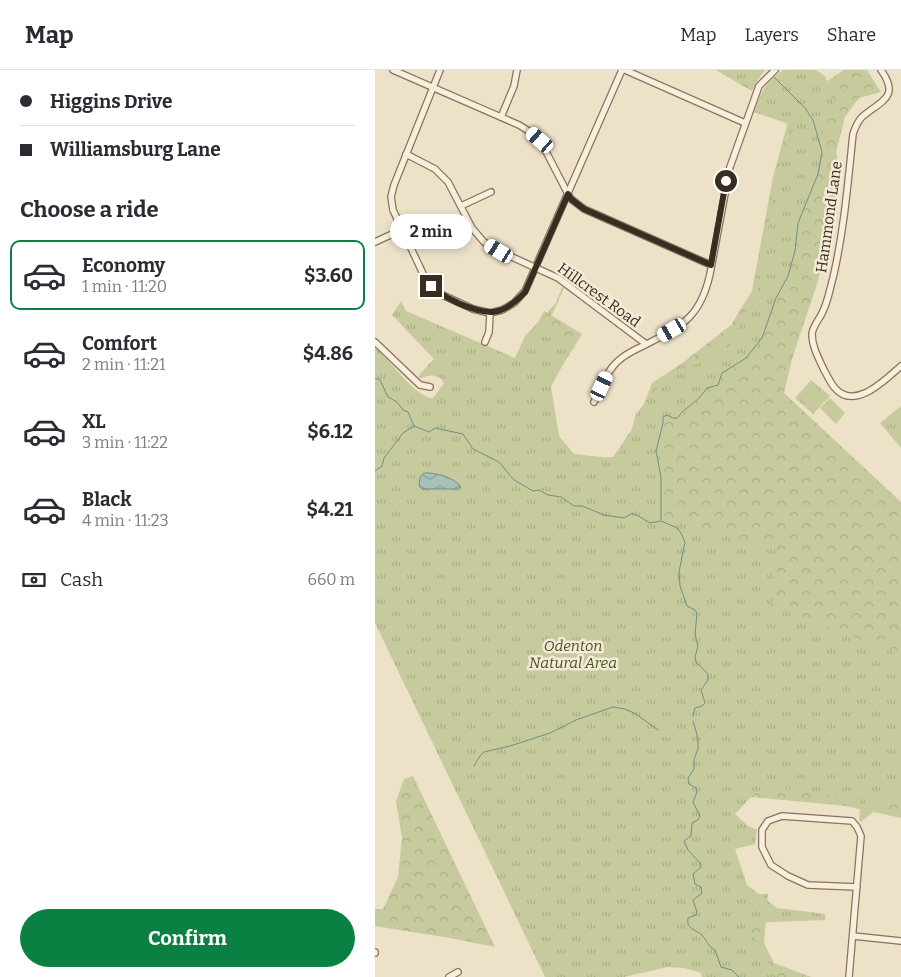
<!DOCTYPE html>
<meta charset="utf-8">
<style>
body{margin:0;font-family:Bitter,serif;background:#f7f7f7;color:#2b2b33;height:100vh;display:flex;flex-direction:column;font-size:19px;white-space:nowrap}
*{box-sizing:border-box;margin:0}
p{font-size:16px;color:#7c7c81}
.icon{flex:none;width:28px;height:28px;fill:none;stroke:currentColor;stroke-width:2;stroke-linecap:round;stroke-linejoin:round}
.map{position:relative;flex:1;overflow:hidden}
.drawer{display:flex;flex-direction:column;background:#fff;width:375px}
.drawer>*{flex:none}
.top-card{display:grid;align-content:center;height:110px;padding:0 20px;background:#fff}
.end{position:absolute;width:22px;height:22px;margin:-11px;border:6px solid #392c21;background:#fff;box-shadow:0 0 0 2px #fff}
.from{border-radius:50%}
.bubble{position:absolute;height:35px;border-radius:18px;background:#fff;box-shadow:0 2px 8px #0003;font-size:16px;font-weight:700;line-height:35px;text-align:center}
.car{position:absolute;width:15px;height:30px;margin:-15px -8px;border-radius:6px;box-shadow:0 0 4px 1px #0007;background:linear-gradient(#fff 24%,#345 0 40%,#fff 0 76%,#345 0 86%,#fff 0)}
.top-card b{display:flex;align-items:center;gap:18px;height:48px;font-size:19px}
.top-card b+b{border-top:1px solid #e1e1e2}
.top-card i{width:12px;height:12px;background:#2b2b33}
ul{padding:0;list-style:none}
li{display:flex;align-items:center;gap:15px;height:70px;margin:0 10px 8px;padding:0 10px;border:2px solid transparent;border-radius:10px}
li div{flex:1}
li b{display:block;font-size:19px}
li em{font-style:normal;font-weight:700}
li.selected{border-color:#0b8043}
li>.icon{width:45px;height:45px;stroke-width:1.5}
h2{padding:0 20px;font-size:22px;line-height:60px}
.pay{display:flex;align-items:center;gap:12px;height:55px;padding:0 20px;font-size:19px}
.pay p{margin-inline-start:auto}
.primary-button{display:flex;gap:10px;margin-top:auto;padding:10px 20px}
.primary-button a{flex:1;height:58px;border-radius:30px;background:#0b8043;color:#fff;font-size:20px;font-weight:700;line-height:58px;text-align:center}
header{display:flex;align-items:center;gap:30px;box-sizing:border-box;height:70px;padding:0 25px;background:#fff;border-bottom:1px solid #e1e1e2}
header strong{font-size:24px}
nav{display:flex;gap:28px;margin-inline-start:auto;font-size:18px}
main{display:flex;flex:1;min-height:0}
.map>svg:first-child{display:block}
.forest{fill:url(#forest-crowns)}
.park{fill:url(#park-tufts)}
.garden{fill:#c6ca9c}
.water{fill:url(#water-waves);stroke:#6f8f86}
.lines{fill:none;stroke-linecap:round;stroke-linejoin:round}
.stream{stroke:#6f8f86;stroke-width:1}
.minor-casing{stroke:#88735e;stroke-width:8}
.minor{stroke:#f7eedb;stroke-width:5.5}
.route{stroke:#392c21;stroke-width:6}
.labels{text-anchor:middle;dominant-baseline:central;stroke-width:5;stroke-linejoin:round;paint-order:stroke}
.street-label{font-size:15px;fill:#392c21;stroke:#f4ebd7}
.park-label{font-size:15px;font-style:italic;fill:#4a5428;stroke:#f4ebd7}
</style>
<header>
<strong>Map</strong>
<nav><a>Map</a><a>Layers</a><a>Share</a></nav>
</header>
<main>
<section class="drawer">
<div class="top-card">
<b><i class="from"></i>Higgins Drive</b>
<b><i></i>Williamsburg Lane</b>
</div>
<h2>Choose a ride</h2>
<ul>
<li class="selected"><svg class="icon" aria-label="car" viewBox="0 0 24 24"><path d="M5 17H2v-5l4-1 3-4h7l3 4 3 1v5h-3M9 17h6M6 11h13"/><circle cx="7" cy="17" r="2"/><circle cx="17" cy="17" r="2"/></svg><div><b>Economy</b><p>1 min · 11:20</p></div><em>$3.60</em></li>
<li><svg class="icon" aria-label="car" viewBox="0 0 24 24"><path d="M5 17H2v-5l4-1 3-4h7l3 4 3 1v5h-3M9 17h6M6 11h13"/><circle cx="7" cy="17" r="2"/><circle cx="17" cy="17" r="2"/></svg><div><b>Comfort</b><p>2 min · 11:21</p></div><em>$4.86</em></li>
<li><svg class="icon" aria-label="car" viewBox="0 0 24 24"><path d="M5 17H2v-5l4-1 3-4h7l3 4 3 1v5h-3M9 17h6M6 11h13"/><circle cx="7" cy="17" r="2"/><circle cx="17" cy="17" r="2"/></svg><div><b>XL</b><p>3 min · 11:22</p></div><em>$6.12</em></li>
<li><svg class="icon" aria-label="car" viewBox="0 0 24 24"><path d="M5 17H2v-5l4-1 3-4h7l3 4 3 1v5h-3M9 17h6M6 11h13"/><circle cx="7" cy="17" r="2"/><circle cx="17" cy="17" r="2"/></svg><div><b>Black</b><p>4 min · 11:23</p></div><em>$4.21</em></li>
</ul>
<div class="pay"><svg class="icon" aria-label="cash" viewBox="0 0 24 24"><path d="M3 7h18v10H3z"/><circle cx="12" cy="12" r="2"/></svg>Cash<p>660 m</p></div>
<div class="primary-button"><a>Confirm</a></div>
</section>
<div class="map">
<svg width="526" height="907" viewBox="0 0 526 907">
<defs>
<pattern id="forest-crowns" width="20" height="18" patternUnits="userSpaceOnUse" patternTransform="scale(1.25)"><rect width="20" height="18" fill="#c6ca9c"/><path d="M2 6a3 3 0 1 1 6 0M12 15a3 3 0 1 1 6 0" fill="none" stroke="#abae86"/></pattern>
<pattern id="park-tufts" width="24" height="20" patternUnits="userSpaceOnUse" patternTransform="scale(1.25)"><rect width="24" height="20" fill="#c6ca9c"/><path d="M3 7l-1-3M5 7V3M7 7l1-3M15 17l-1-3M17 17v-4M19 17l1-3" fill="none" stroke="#abae86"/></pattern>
<pattern id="water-waves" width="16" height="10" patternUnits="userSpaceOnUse" patternTransform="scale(1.25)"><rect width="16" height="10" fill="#a9c1b9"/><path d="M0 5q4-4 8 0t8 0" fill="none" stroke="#8b9d96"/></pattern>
</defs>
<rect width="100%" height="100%" fill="#ede1c8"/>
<g class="forest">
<path d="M341 0H388L377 21Z"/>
<path d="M469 0H492L506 22 484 28 470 47 461 82 466 104 443 211 417 289 409 323 526 432V748L471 736 365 726H324L351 823 393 824 389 873 399 893 436 907H329L51 337 90 286 136 304 169 241 207 264 175 316 170 345 189 382 221 389 238 387 262 352 277 313 306 294 356 255 377 221 398 107 413 52 441 18Z"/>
<path d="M38 706 120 877 75 868 0 856V839H8L23 807 27 768 21 731 29 709Z"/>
</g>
<g class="park">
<path d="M341 0H390L378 16Z"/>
<path d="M408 0H441L450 6 460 39 443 65 447 82 443 104 423 153 420 181 413 206 401 228 387 268 371 288 347 303 343 315 332 318C325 328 318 333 309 341 305 344 304 348 299 348 297 348 294 346 292 345L288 347V353L281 381 286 407V446L401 480 397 536 526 585V727H523L522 729 500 726 498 742 486 752 484 750 486 730 408 719V717C383 714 376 728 360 744L373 756 382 760 380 774 360 779 372 815 402 838 450 844V850L376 853 375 859 401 907H327L326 903 310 898 293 897 249 907H170L0 553V278C20 294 33 321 58 329 70 325 74 309 60 306 53 304 50 308 44 308V305L59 289 17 245 26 231 31 241 140 288 150 266 181 233 187 217 189 218 172 256 200 277 193 284 176 317 184 366 199 384 236 388 251 378 261 344 293 305 351 282 383 219 401 109 419 56 379 42C386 21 390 14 408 0Z"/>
<path d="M436 310 455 326 438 344 420 328Z"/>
<path d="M526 336V378L505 353Z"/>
</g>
<g class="garden">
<path d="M437 314 449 325 444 331 432 320Z"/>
<path d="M430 323 442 334 437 339 425 328Z"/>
<path d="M455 328 470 343 461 354 445 338Z"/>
</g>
<path class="water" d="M49 403C59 402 81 408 86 417L82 419H47L44 416 45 407Z"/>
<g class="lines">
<g class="stream">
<path d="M0 308 5 310 13 327 22 332 28 340 33 342 39 356 54 362 60 358 88 364 98 379 124 392 139 410 158 421 164 420 173 425 186 427 199 436H207L229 445 249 448 256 444H260L275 453 286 451 302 458 306 463 310 472 304 502 305 516 312 536 320 540 322 543 320 565 323 576 320 587 321 592 333 604V610L326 620 330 633 327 636 320 638 318 646"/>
<path d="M0 401 7 396 9 388 28 363 39 356"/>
<path d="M286 450V407L281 381 288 353V347L292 345C294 346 297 348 299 348 304 349 305 344 308 341 319 333 324 329 332 318L343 315 347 303 371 288 387 268 401 228 413 206 420 181 423 153 443 104 447 82 438 50 430 38 399 7"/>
<path d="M318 651 323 668V679L319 689V699L313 708 314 714 321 718 322 722 318 732 325 746 323 750 317 753 316 766 309 771 313 780 326 794V797L318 804 320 814 326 817 327 823 318 830 322 842 321 845 313 848C311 859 320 859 327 865 332 871 333 876 340 880L346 897 357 900 364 907"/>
<path d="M99 696 105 686 109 682 135 676 175 663 201 650 238 637 250 639 261 644 283 660"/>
</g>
<g class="minor-casing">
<g id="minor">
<path d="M18 0 144 55 157 63 165 70 193 124 196 129 209 139 336 195"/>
<path d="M65 0 19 115 16 127 18 140 50 208 63 223 98 239 115 243 127 240 139 233 150 221 247 0"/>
<path d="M250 0 370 53"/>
<path d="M506 0C526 28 505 31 487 47 482 52 480 58 478 64 473 112 469 161 458 208 455 218 453 231 448 241 445 249 438 255 437 264 437 277 444 289 449 300 452 305 455 312 459 317 479 342 510 310 526 296"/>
<path d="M126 47 139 16 142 0"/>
<path d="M31 84 60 99 73 112 97 158 109 172 124 181 183 208 271 274"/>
<path d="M86 136 116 122"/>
<path d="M0 172 26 160"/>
<path d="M0 272 45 315 55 317"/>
<path d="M110 272 114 262 115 243"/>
<path d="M219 332C226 319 231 302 242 292 249 285 259 280 268 276 306 256 325 249 335 204L355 97 384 16 400 0"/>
<path d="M478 866 526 871"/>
<path d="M0 883V882"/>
<path d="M74 907 83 902"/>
<path d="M474 907 486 766 482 757 477 751 407 746 393 751 387 760V777L396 795 413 806 433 815 482 817"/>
</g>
</g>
<use href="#minor" class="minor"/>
</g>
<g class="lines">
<path class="route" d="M56 216C64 224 73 228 83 233 113 246 127 247 150 222L193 124 196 129 209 139 336 195 351 111"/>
</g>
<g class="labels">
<g class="street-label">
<text transform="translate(454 147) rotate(-82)">Hammond Lane</text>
<text transform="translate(224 225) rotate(36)">Hillcrest Road</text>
</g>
<g class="park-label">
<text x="198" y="576">Odenton<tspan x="198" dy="17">Natural Area</tspan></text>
</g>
</g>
</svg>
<i class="end from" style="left:351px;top:111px"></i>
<i class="end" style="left:56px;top:216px"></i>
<div class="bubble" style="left:15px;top:144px;width:82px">2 min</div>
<i class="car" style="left:165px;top:70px;rotate:311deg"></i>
<i class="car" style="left:124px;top:181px;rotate:301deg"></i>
<i class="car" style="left:297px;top:260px;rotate:240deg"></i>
<i class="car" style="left:227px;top:316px;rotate:25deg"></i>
</div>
</main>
